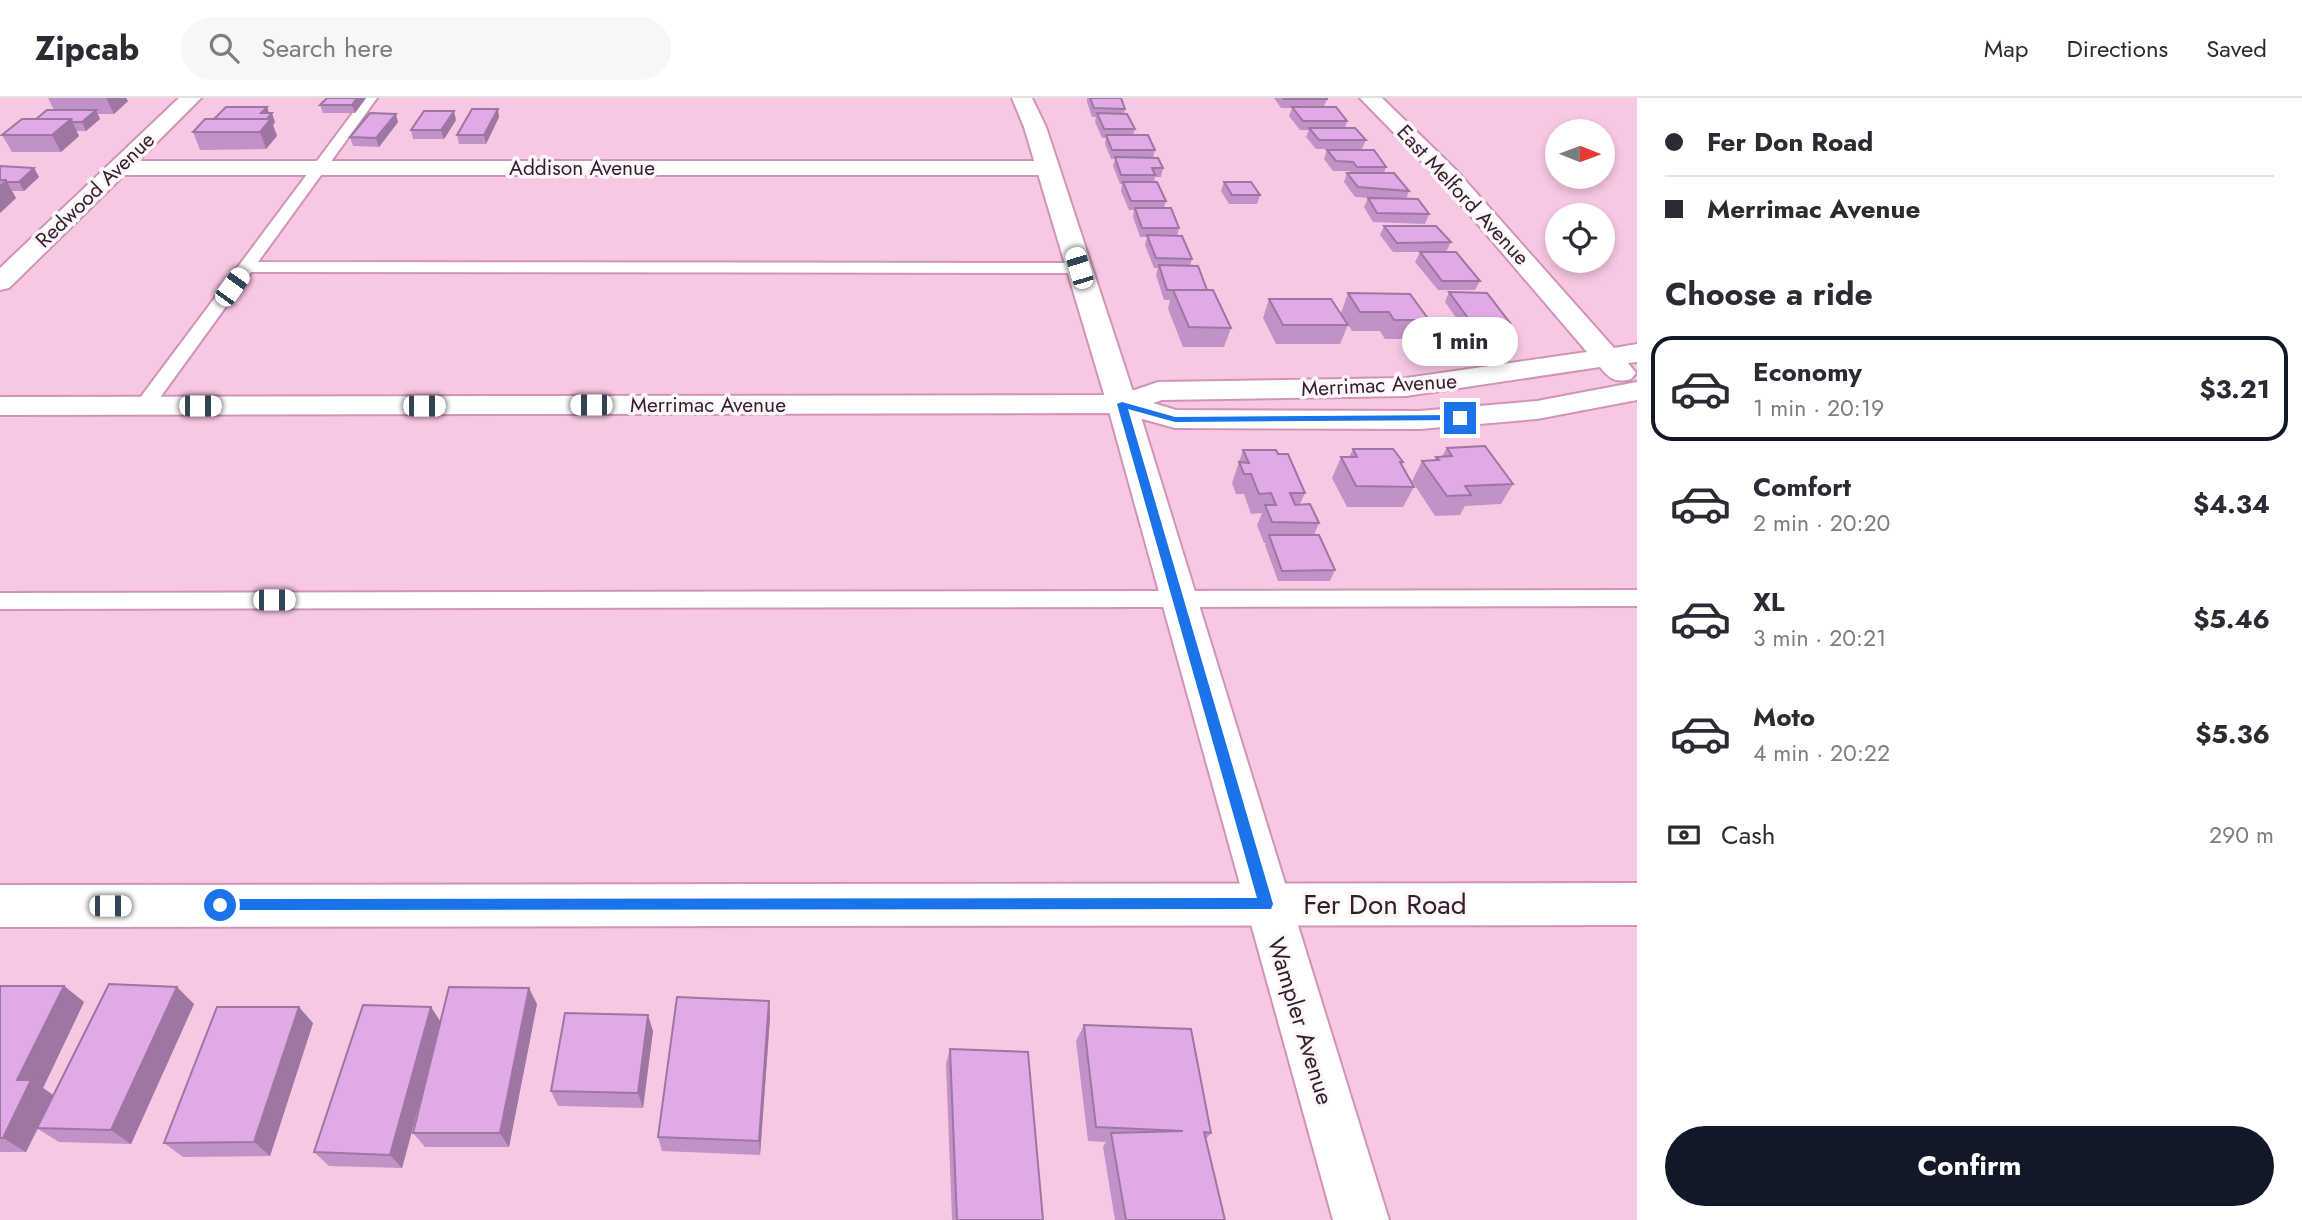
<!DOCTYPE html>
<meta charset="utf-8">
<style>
body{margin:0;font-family:Jost,sans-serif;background:#f7f7f7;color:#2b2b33;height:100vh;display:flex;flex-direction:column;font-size:26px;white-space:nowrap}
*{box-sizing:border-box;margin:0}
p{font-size:23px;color:#7c7c81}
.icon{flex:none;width:38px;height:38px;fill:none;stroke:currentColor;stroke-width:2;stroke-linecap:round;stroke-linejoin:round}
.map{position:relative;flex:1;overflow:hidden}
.drawer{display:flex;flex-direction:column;background:#fff;width:665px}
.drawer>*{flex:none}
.hud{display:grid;align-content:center;height:154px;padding:0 28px;background:#fff}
.needle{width:46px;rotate:91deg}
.buttons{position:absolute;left:1545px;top:21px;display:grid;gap:14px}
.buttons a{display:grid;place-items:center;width:70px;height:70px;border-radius:50%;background:#fff;box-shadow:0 4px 10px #0003;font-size:35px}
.end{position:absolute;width:32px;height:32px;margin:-16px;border:9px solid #1a73e8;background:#fff;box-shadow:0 0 0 4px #fff}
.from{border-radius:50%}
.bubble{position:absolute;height:49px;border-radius:24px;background:#fff;box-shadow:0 4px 10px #0003;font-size:23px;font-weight:700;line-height:49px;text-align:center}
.car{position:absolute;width:21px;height:42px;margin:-21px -10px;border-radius:9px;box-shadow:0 0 5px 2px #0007;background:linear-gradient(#fff 24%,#345 0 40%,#fff 0 76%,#345 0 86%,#fff 0)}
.hud b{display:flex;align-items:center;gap:24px;height:66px;font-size:26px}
.hud b+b{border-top:2px solid #e1e1e2}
.hud i{width:18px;height:18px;background:#2b2b33}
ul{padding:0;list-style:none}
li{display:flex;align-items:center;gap:21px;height:105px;margin:0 14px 10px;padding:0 14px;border:4px solid transparent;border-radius:21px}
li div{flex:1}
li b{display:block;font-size:26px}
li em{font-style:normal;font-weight:700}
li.current{border-color:#111827}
li>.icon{width:63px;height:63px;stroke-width:1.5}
h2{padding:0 28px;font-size:32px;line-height:84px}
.pay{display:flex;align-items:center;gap:18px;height:77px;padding:0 28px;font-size:26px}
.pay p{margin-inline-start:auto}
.primary-button{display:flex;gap:14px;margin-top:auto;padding:14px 28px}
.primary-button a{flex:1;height:80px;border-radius:42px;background:#111827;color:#fff;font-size:28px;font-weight:700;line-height:80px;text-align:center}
header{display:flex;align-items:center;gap:42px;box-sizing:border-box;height:98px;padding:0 35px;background:#fff;border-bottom:2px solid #e1e1e2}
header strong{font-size:33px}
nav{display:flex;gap:38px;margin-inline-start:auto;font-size:24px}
.search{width:490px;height:63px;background:#f7f7f7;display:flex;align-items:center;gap:18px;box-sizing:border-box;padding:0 24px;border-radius:38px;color:#7c7c81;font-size:26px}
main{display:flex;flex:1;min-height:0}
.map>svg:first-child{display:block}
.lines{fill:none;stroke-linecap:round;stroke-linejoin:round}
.service-casing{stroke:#cf94b6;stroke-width:4}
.minor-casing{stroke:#cf94b6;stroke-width:4}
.tertiary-casing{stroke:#cf94b6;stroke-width:4}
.service{fill:#fff;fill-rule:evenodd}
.minor{fill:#fff;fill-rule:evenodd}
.tertiary{fill:#fff;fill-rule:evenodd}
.wall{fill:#c291c8}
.shaded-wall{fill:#9e76a2}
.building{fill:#e2a9e8;stroke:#9e76a2;stroke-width:2}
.route{fill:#1a73e8}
.labels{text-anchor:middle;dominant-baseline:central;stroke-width:7;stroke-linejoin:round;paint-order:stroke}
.far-street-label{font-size:21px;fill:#351e2c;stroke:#fdf7fa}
.street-label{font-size:24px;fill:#351e2c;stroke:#fdf7fa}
.near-street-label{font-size:28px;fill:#351e2c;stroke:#fdf7fa}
</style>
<header>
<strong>Zipcab</strong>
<div class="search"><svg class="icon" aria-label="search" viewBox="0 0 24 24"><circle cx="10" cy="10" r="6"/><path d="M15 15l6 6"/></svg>Search here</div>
<nav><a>Map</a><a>Directions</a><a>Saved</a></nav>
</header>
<main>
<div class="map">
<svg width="1637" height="1122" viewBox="0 0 1637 1122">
<rect width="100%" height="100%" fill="#f8c7e3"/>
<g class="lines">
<g class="service-casing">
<g id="service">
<path d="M364 0H377L258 164 1079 165 1087 170 1079 175 251 174 151 312H137L134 308 137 304Z"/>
<path d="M1637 492V508L0 511V495Z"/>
</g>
</g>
<g class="minor-casing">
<g id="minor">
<path d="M179 0H201L138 63H1047L1058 70 1047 77H124L9 190 0 192V170Z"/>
<path d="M1360 0H1382L1456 72 1614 250 1637 246V264L1628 265 1636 275 1631 281C1615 285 1610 281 1600 269L1406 298 1162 302 1153 305 1176 312 1420 313 1537 303 1637 284V302L1537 321 1420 331 1175 330 1121 315 0 317V299L1120 297 1158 284 1406 280 1587 254 1440 82Z"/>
<path d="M1637 785V827L0 829V787Z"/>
</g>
</g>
<g class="tertiary-casing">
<path id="tertiary" d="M1012 0H1032L1046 29 1137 306 1389 1122H1333L1107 306 1024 29Z"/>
</g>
<use href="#service" class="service"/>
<use href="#minor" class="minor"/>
<use href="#tertiary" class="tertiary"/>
</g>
<g class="wall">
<path d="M48 0H126L128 3 114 16H97L100 21 86 33H76L79 38 61 54H12L2 37 54 12Z"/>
<path d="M327 0H366L355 15H323L320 7Z"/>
<path d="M1087 0H1121L1125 11 1124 15 1135 31 1133 37 1155 52 1153 60 1163 70 1161 79H1155L1154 84 1166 103 1164 110 1179 130 1177 138 1192 161 1190 168 1231 230 1224 249H1183L1168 211 1170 202H1164L1156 177 1158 170H1154L1145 147 1147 139H1140L1133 119 1134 112H1129L1121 93 1122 86H1120L1113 68 1115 61H1111L1105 46 1106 40H1102L1095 24 1096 19H1092L1087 4Z"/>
<path d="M1274 0H1327L1324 9 1347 23 1345 30 1366 42 1362 51H1316L1306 39 1309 32H1300L1289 18 1292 10H1281Z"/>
<path d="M267 9 269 15 275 24 273 27 277 38 266 51 200 52 193 34 214 21Z"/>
<path d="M499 19 486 46H459L457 37Z"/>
<path d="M456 22 444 41H413L411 32Z"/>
<path d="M398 24 379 49 353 48 350 39Z"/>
<path d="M1327 52 1386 69 1384 75 1409 93 1406 101 1429 116 1425 126 1373 124 1364 109 1368 100H1373L1355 99 1344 84 1347 75H1351L1350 73H1333L1324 61Z"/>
<path d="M0 68 34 70 39 79 24 93H11L16 100 0 115Z"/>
<path d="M1224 84 1260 97 1257 106H1229L1221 93Z"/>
<path d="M1384 128 1451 144 1446 154 1480 183 1475 192H1438L1415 164 1420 154H1393L1380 137Z"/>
<path d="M1449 194 1510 225 1505 235 1466 234 1445 204Z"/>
<path d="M1348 195 1429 222 1420 241H1385L1380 233H1352L1341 215Z"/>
<path d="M1269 201 1348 227 1340 246H1276L1263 220Z"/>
<path d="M1447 350 1513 386 1501 406 1465 408 1460 417 1435 418 1412 383 1422 363 1434 362 1436 359 1442 358Z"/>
<path d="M1353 351 1403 364 1402 367 1414 389 1403 409H1347L1332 380 1341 359H1349Z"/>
<path d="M1243 352 1278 356 1305 395 1300 406 1319 425 1314 437 1335 472 1330 483H1278L1265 447 1266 445H1264L1257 427 1262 415 1251 416 1244 396H1236L1232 385Z"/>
<path d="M0 888H64L84 904 43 990 53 997 194 906 131 1046 59 1044 38 1031 26 1054H0Z"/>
<path d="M769 903 770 919 760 1057 662 1053 658 1039Z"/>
<path d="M537 906 509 1049H425L413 1035 430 968 402 1070 329 1068 314 1054 431 909 441 924Z"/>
<path d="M313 925 270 1058 183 1059 164 1045Z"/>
<path d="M1084 927 1211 1035 1206 1041 1225 1122H1115L1103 1049 1106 1044 1088 1043 1076 943Z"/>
<path d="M653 933 643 1010 558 1008 551 993Z"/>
<path d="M950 951 1043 1122H952L946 966Z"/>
</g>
<g class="shaded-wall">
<path d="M106 0H126L128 3 114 16Z"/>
<path d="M357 0H366L355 15 352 7Z"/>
<path d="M267 9 270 18 272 15 275 24 273 27 277 38 266 51 260 34 261 15Z"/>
<path d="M498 11 499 19 486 46 484 37Z"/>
<path d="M96 12 100 21 86 33 82 24Z"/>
<path d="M454 13 456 22 444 41 441 32Z"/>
<path d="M396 16 398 24 379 49 376 40Z"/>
<path d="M71 21 79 38 61 54 52 37Z"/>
<path d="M34 70 39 79 24 93 19 84Z"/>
<path d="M6 82 16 100 0 115V87Z"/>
<path d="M64 888 84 904 43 990 53 997 26 1054 3 1040 17 982Z"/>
<path d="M177 889 194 906 131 1046 111 1032Z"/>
<path d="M529 890 537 906 509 1049 500 1035Z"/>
<path d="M769 903 770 919 760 1057 759 1043Z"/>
<path d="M299 909 313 925 270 1058 254 1044Z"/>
<path d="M431 909 441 925 402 1070 390 1057Z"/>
<path d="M648 917 653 933 643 1010 638 995Z"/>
</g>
<g class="building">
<path d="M327 0H357L352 7H320Z"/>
<path d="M1090 0H1121L1125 11 1094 10Z"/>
<path d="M1283 0H1327V1H1284Z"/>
<path d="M226 9H267L261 15H272L267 21H214Z"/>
<path d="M1292 9H1336L1347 23H1303Z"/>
<path d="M472 11H498L484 37H457Z"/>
<path d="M47 12H96L82 24H72L71 21H36Z"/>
<path d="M424 13H454L441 32H411Z"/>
<path d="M370 15 396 16 376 40 350 39Z"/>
<path d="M1097 15 1127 16 1135 31H1104Z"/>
<path d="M22 21H71L52 37H2Z"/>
<path d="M205 21H271L260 34H193Z"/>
<path d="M1309 30H1355L1366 42H1319Z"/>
<path d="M1106 37H1148L1155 52H1112Z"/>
<path d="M1327 52H1374L1386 69H1357L1353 64 1336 63Z"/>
<path d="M1115 59 1158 60 1163 70H1152L1155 77H1121Z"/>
<path d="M0 68 34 70 19 84H6V82H0Z"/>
<path d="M1347 75H1394L1409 93 1358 89Z"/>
<path d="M1123 84H1157L1166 103H1131Z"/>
<path d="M1224 84H1251L1260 97H1232Z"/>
<path d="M1368 100 1418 101 1429 116 1377 115Z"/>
<path d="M1135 110H1171L1179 130H1142Z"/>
<path d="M1384 128H1436L1451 144 1397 145Z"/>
<path d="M1147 137 1182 138 1192 161 1156 160Z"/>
<path d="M1420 154H1456L1480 183H1442Z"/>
<path d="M1159 167 1198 168 1207 192H1167Z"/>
<path d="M1173 192H1213L1231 230 1189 229Z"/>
<path d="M1449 194 1487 195 1510 225 1471 224Z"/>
<path d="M1348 195 1410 196 1429 222H1394L1389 214H1360Z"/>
<path d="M1269 201H1331L1348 227H1283Z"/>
<path d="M1485 348 1513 386 1465 388 1471 397 1447 398 1422 363 1439 362 1436 359 1452 358 1447 350Z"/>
<path d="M1353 351H1393L1403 364H1400L1414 389 1356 388 1341 359H1357Z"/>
<path d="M1243 352H1276L1278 356H1288L1305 395H1290L1295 407 1310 406 1319 425 1272 424 1265 407H1276L1271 395 1259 396 1251 376H1244L1239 364 1249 365Z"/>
<path d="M1269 437H1319L1335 472 1282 473Z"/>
<path d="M109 886 177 889 111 1032 37 1030Z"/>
<path d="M0 888H64L17 982H31L3 1040H0Z"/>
<path d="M449 889 529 890 500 1035H413Z"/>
<path d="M677 899 769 903 759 1043 658 1039Z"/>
<path d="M363 907 431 909 390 1057 314 1054Z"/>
<path d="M217 909H299L254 1044 164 1045Z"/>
<path d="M565 915 648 917 638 995 551 993Z"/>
<path d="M1084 927 1191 931 1211 1035 1204 1034 1225 1122H1126L1111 1035 1183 1033 1096 1029Z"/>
<path d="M950 951 1028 954 1043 1122H957Z"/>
</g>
<path class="route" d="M1122 304 1175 319 1460 317 1465 320 1460 322 1175 324 1128 311 1273 806 1271 811 215 812V803L220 801 1257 800 1117 306Z"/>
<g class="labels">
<g class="far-street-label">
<text x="582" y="70">Addison Avenue</text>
<text transform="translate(95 92) rotate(-44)">Redwood Avenue</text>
<text transform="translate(1463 97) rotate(47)">East Melford Avenue</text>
<text transform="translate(1379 287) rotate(-3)">Merrimac Avenue</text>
<text x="708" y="307">Merrimac Avenue</text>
</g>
<g class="street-label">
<text transform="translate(1301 923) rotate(73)">Wampler Avenue</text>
</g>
<g class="near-street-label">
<text x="1385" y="806">Fer Don Road</text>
</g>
</g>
</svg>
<div class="buttons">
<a><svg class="needle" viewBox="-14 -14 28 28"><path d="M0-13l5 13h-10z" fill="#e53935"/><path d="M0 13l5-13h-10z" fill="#7c7c81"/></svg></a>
<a><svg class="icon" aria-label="locate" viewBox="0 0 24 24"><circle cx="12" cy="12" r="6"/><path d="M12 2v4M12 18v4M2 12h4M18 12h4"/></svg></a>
</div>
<i class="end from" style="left:220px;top:807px"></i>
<i class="end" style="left:1460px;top:320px"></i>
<div class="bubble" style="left:1402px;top:219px;width:116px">1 min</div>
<i class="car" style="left:1079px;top:170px;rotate:343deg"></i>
<i class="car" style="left:232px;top:189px;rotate:36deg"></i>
<i class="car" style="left:591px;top:307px;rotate:270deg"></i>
<i class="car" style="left:200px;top:308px;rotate:90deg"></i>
<i class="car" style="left:424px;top:308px;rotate:90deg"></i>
<i class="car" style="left:274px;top:502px;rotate:90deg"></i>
<i class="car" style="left:110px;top:808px;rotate:90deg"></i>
</div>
<section class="drawer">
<div class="hud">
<b><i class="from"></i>Fer Don Road</b>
<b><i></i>Merrimac Avenue</b>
</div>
<h2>Choose a ride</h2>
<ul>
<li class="current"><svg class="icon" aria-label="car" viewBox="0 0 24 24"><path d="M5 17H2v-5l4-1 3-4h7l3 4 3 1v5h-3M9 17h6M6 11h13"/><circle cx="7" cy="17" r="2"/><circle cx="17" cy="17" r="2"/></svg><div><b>Economy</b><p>1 min · 20:19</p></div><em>$3.21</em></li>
<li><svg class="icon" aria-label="car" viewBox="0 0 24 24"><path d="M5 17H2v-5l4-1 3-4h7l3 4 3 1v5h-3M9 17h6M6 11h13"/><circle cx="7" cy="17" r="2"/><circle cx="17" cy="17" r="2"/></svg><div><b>Comfort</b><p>2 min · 20:20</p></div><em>$4.34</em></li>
<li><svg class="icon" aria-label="car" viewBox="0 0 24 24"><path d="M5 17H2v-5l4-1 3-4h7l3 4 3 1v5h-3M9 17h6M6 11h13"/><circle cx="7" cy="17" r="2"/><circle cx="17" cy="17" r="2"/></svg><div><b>XL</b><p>3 min · 20:21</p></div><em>$5.46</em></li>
<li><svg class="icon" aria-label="car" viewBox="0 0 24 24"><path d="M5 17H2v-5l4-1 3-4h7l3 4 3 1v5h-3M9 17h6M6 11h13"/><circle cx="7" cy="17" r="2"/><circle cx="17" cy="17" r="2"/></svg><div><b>Moto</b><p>4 min · 20:22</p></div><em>$5.36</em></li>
</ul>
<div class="pay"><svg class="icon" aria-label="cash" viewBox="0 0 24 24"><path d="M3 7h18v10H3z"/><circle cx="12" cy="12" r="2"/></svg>Cash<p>290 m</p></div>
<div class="primary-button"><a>Confirm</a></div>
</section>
</main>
